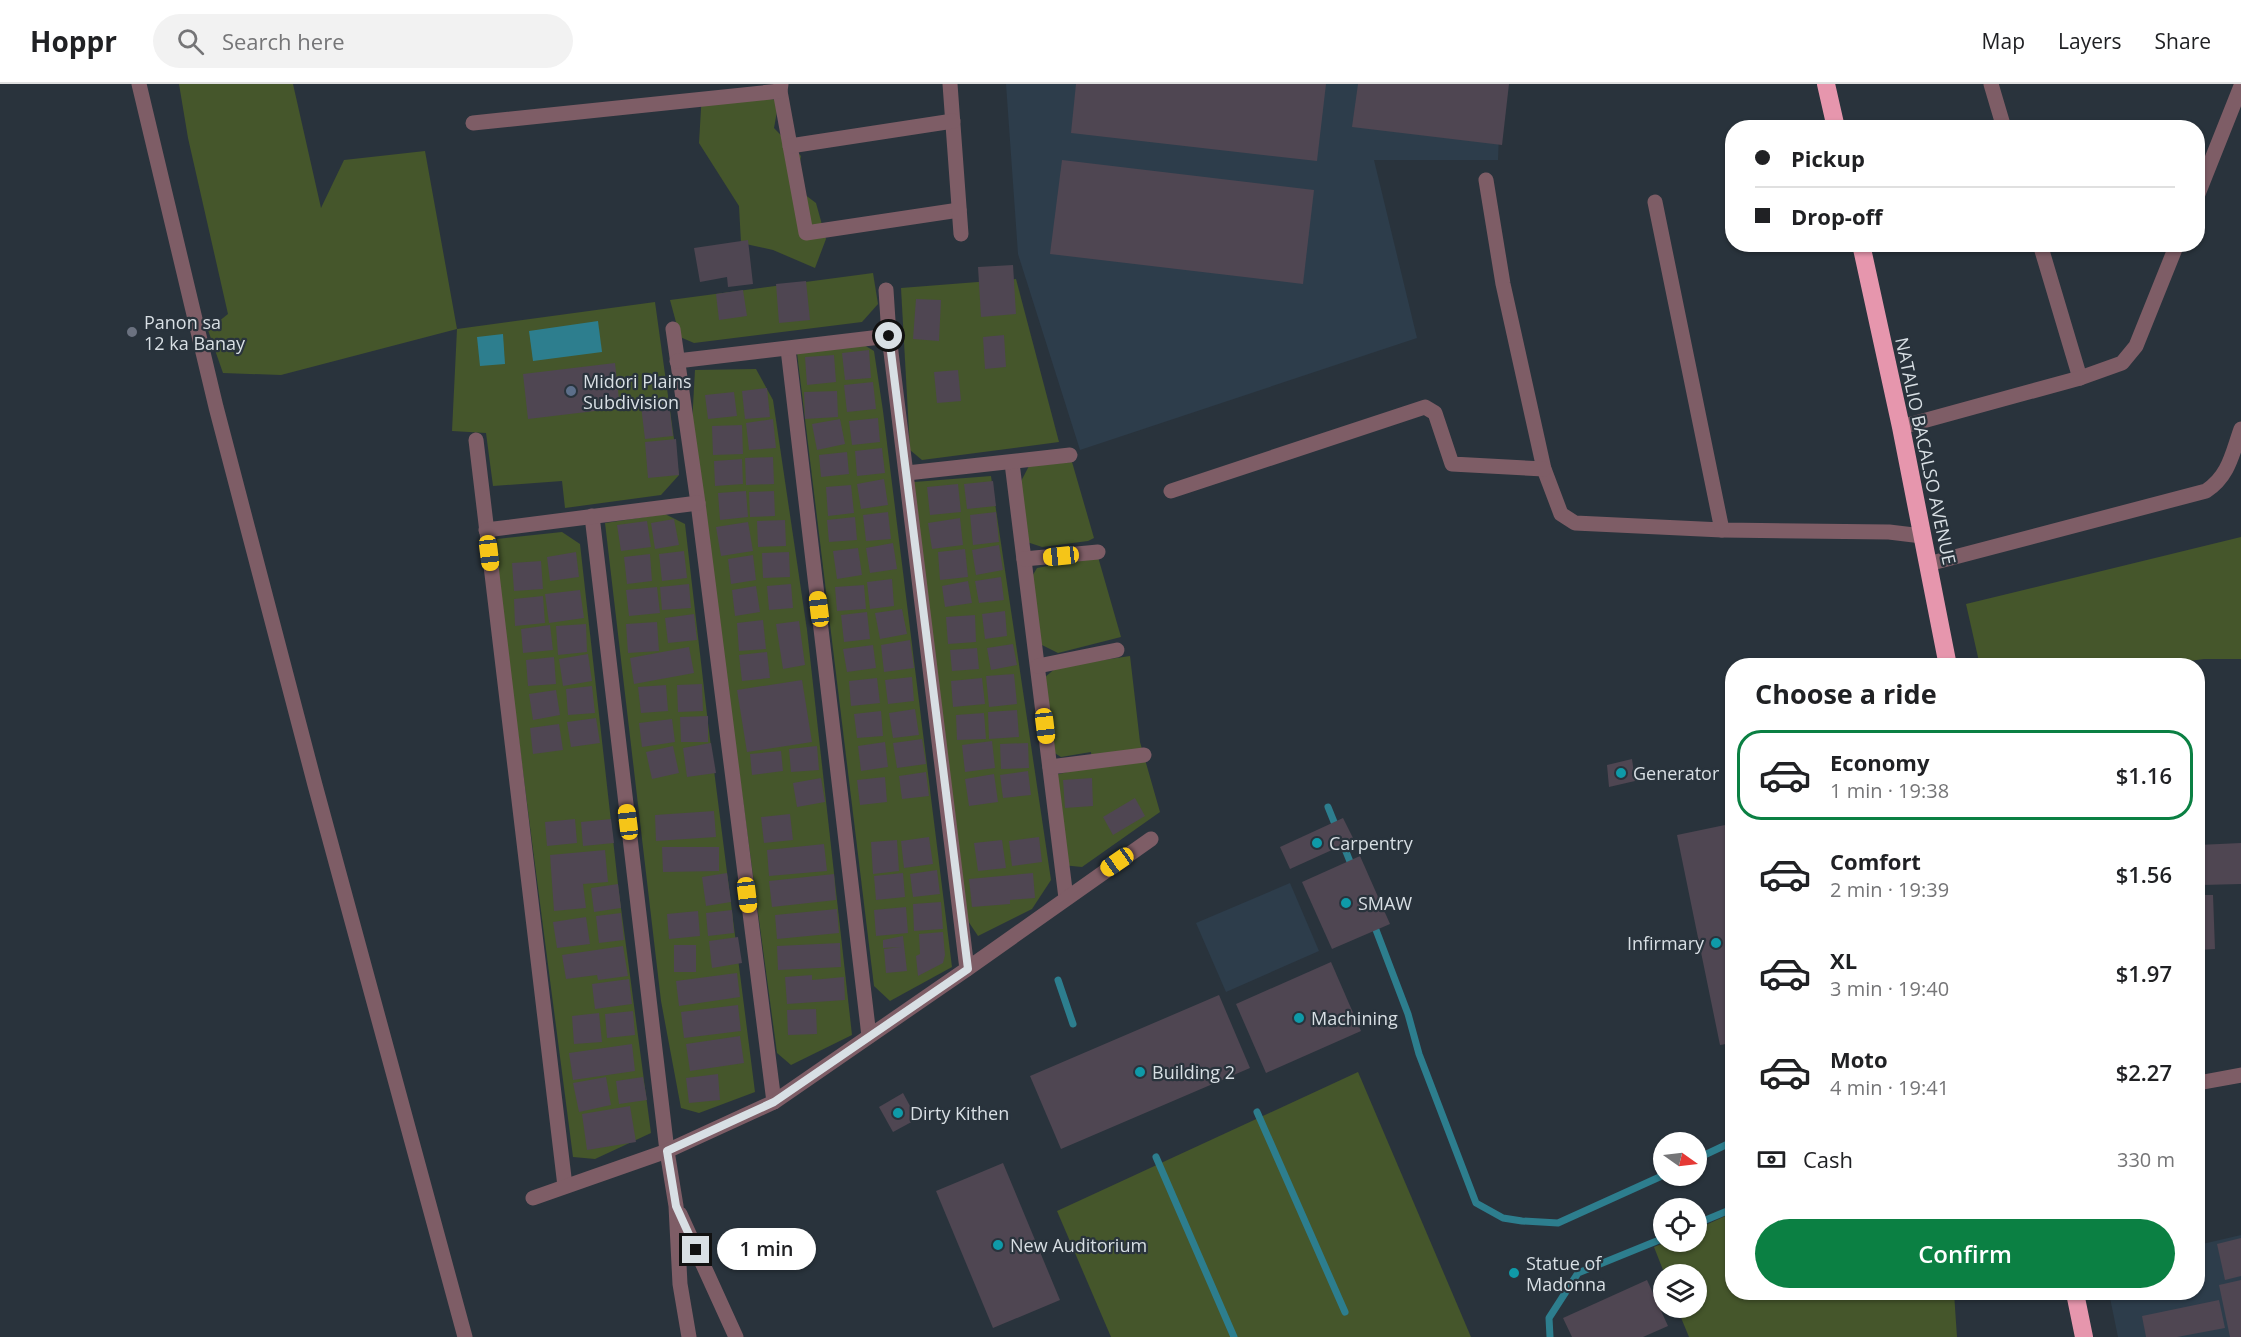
<!DOCTYPE html>
<meta charset="utf-8">
<style>
body{margin:0;font-family:"Open Sans",sans-serif;background:#f2f2f2;color:#202124;height:100vh;display:flex;flex-direction:column;font-size:22px;white-space:nowrap}
*{box-sizing:border-box;margin:0}
p{font-size:20px;color:#757577}
.icon{flex:none;width:33px;height:33px;fill:none;stroke:currentColor;stroke-width:2;stroke-linecap:round;stroke-linejoin:round}
.map{position:relative;flex:1;overflow:hidden}
.drawer{position:absolute;left:1725px;top:574px;width:480px;height:642px;display:flex;flex-direction:column;background:#fff;border-radius:24px;box-shadow:0 2px 4px #0004}
.drawer>*{flex:none}
.top-card{position:absolute;left:1725px;top:36px;width:480px;height:132px;border-radius:24px;box-shadow:0 2px 4px #0004;display:grid;align-content:center;height:132px;padding:0 30px;background:#fff}
.needle{width:39px;rotate:104deg}
.buttons{position:absolute;left:1653px;top:1048px;display:grid;gap:12px}
.buttons a{display:grid;place-items:center;width:54px;height:54px;border-radius:50%;background:#fff;box-shadow:0 2px 4px #0004;font-size:30px}
.end{position:absolute;width:27px;height:27px;margin:-14px;border:8px solid #d8dfe4;background:#111;box-shadow:0 0 0 3px #111}
.from{border-radius:50%}
.bubble{position:absolute;height:42px;border-radius:21px;background:#fff;box-shadow:0 2px 4px #0004;font-size:20px;font-weight:600;line-height:42px;text-align:center}
.car{position:absolute;width:18px;height:36px;margin:-18px -9px;border-radius:8px;box-shadow:0 0 4px 2px #0007;background:linear-gradient(#f5c518 24%,#345 0 40%,#f5c518 0 76%,#345 0 86%,#f5c518 0)}
.top-card b{display:flex;align-items:center;gap:21px;height:57px;font-size:22px}
.top-card b+b{border-top:2px solid #e0e0e0}
.top-card i{width:15px;height:15px;background:#202124}
ul{padding:0;list-style:none}
li{display:flex;align-items:center;gap:18px;height:90px;margin:0 12px 9px;padding:0 18px;border:3px solid transparent;border-radius:24px}
li div{flex:1}
li b{display:block;font-size:22px}
li em{font-style:normal;font-weight:600}
li.on{border-color:#0b8043}
li>.icon{width:54px;height:54px;stroke-width:1.5}
h2{padding:0 30px;font-size:27px;line-height:72px}
.pay{display:flex;align-items:center;gap:15px;height:66px;padding:0 30px;font-size:22px}
.pay p{margin-inline-start:auto}
.primary-button{display:flex;gap:12px;margin-top:auto;padding:12px 30px}
.primary-button a{flex:1;height:69px;border-radius:36px;background:#0b8043;color:#fff;font-size:24px;font-weight:600;line-height:69px;text-align:center}
header{display:flex;align-items:center;gap:36px;box-sizing:border-box;height:84px;padding:0 30px;background:#fff;border-bottom:2px solid #e0e0e0}
header strong{font-size:28px}
nav{display:flex;gap:33px;margin-inline-start:auto;font-size:21px}
.search{width:420px;height:54px;background:#f2f2f2;display:flex;align-items:center;gap:15px;box-sizing:border-box;padding:0 21px;border-radius:33px;color:#757577;font-size:22px}
.map>svg:first-child{display:block}
.built{fill:#2d3d4b}
.green{fill:#45562b}
.water{fill:#2d7e8e}
.lines{fill:none;stroke-linecap:round;stroke-linejoin:round}
.stream{stroke:#2d7e8e;stroke-width:7}
.building{fill:#4f4652}
.street{stroke:#7e5d66;stroke-width:15}
.highway{stroke:#e696ad;stroke-width:18}
.route{stroke:#d8dfe4;stroke-width:8}
.worship-dot{fill:#6b7280;stroke:#29333c;stroke-width:2}
.service-dot{fill:#5c6f8a;stroke:#29333c;stroke-width:2}
.culture-dot{fill:#0f9aa8;stroke:#29333c;stroke-width:2}
.labels{text-anchor:middle;dominant-baseline:central;stroke-width:4.5;stroke-linejoin:round;paint-order:stroke}
.poi-label{font-size:18px;fill:#d8dfe4;stroke:#29333c;text-anchor:start}
.street-label{font-size:18px;fill:#d8dfe4;stroke:#29333c}
</style>
<header>
<strong>Hoppr</strong>
<div class="search"><svg class="icon" aria-label="search" viewBox="0 0 24 24"><circle cx="10" cy="10" r="6"/><path d="M15 15l6 6"/></svg>Search here</div>
<nav><a>Map</a><a>Layers</a><a>Share</a></nav>
</header>
<div class="map">
<svg width="2241" height="1253" viewBox="0 0 2241 1253">
<rect width="100%" height="100%" fill="#29333c"/>
<g class="built">
<path d="M1006 0H1501L1498 76H1374L1417 254 1080 366 1018 170Z"/>
<path d="M1290 799 1319 867 1226 908 1196 839Z"/>
<path d="M2241 1151V1253H2118L2109 1209H2198V1161Z"/>
</g>
<g class="green">
<path d="M179 0H293L321 124 344 76 425 67 457 245 655 218 679 391 661 411 565 424 562 397 493 402 486 349 452 347 457 245 281 291 223 289 208 246 228 230 188 54Z"/>
<path d="M702 8 779 16 774 44 801 72 796 104 816 119 826 155 815 184 773 166 741 159 739 122 699 59Z"/>
<path d="M873 189 878 220 862 238 694 259 680 253 670 216Z"/>
<path d="M1016 195 1059 358 922 376 910 366 901 204Z"/>
<path d="M864 261 874 267 883 327 952 883 890 917 874 902 797 269Z"/>
<path d="M756 285 773 316 807 546 852 951 791 981 777 969 692 340 695 286Z"/>
<path d="M1072 378 1094 454 1088 457 1042 463 1027 458 1018 403 1029 382Z"/>
<path d="M991 392 1051 796 1032 825 978 852 966 834 914 398Z"/>
<path d="M665 430 685 440 708 639 755 1008 699 1029 681 1024 661 917 605 439Z"/>
<path d="M562 448 580 460 619 809 651 1049 595 1075 573 1073 498 496 497 455Z"/>
<path d="M2241 453V575H2204L2153 582H1980L1966 520Z"/>
<path d="M1098 473 1121 553 1058 569 1040 560 1030 496 1037 484Z"/>
<path d="M1130 572 1140 658 1160 728 1082 783 1062 781 1055 691 1092 682 1091 668 1061 673 1053 668 1044 594 1057 583Z"/>
<path d="M1358 988 1471 1253H1111L1057 1127Z"/>
<path d="M1732 1129V1209H1954L1957 1253H1689L1677 1224H1696V1191H1665L1654 1163 1666 1158H1696L1697 1145Z"/>
</g>
<g class="water">
<path d="M598 237 602 268 533 277 529 247Z"/>
<path d="M503 250 505 280 480 282 477 253Z"/>
</g>
<g class="lines">
<g class="stream">
<path d="M1328 723 1353 785"/>
<path d="M1373 838 1408 930 1419 970 1476 1119 1503 1134 1522 1137 1558 1139 1664 1091"/>
<path d="M1058 896 1073 940"/>
<path d="M1257 1028 1345 1228"/>
<path d="M1156 1073 1234 1253"/>
<path d="M1696 1075 1732 1058"/>
<path d="M1696 1140 1732 1125"/>
<path d="M1550 1253 1549 1234 1578 1189 1664 1154"/>
</g>
</g>
<g class="building">
<path d="M1076 0H1326L1317 77 1071 49Z"/>
<path d="M1358 0H1509L1502 61 1352 43Z"/>
<path d="M1062 76 1314 106 1303 200 1050 170Z"/>
<path d="M748 156 753 200 728 203 727 193 700 198 694 164Z"/>
<path d="M1013 181 1016 230 981 233 978 183Z"/>
<path d="M806 197 810 236 779 239 776 200Z"/>
<path d="M743 206 747 232 719 236 716 210Z"/>
<path d="M916 215 941 216 939 257 913 255Z"/>
<path d="M1004 251 1006 283 985 285 983 253Z"/>
<path d="M869 266 871 294 845 296 842 269Z"/>
<path d="M834 271 836 298 807 301 805 273Z"/>
<path d="M615 279 620 324 528 335 523 290Z"/>
<path d="M958 286 961 317 937 319 934 288Z"/>
<path d="M873 298 876 325 847 328 844 301Z"/>
<path d="M767 304 770 333 745 335 742 307Z"/>
<path d="M837 307 838 333 805 335 804 308Z"/>
<path d="M734 308 737 332 708 335 705 311Z"/>
<path d="M669 319 673 352 645 355 641 322Z"/>
<path d="M878 334 880 358 852 361 849 337Z"/>
<path d="M773 335 776 364 749 366 746 339Z"/>
<path d="M840 335 845 360 817 366 812 340Z"/>
<path d="M742 341 743 370 713 371 712 342Z"/>
<path d="M676 355 679 391 648 394 645 358Z"/>
<path d="M882 364 885 389 857 392 855 367Z"/>
<path d="M847 368 849 390 821 393 819 371Z"/>
<path d="M773 373 774 400 746 401 745 374Z"/>
<path d="M742 375 743 400 715 402 714 377Z"/>
<path d="M884 395 888 421 861 425 857 400Z"/>
<path d="M993 397 996 422 967 425 964 400Z"/>
<path d="M958 400 961 428 930 431 927 403Z"/>
<path d="M851 401 854 429 828 432 826 403Z"/>
<path d="M746 407 748 433 720 436 718 409Z"/>
<path d="M774 407 775 432 750 433 749 408Z"/>
<path d="M888 428 891 455 866 457 863 431Z"/>
<path d="M996 428 999 458 973 461 970 431Z"/>
<path d="M855 433 857 456 829 458 827 436Z"/>
<path d="M960 434 963 461 932 465 928 439Z"/>
<path d="M674 435 679 461 655 465 651 439Z"/>
<path d="M785 436 786 462 758 463 757 437Z"/>
<path d="M647 437 651 463 621 467 617 441Z"/>
<path d="M748 438 753 467 721 472 716 443Z"/>
<path d="M893 459 897 485 870 489 866 464Z"/>
<path d="M999 461 1003 486 976 491 972 466Z"/>
<path d="M858 464 862 491 837 495 833 467Z"/>
<path d="M965 465 968 493 940 496 938 468Z"/>
<path d="M684 467 687 494 662 497 659 470Z"/>
<path d="M576 468 579 493 550 497 547 473Z"/>
<path d="M789 468 790 493 763 494 762 469Z"/>
<path d="M650 470 652 497 627 500 624 473Z"/>
<path d="M753 471 756 496 731 500 728 475Z"/>
<path d="M541 477 543 505 514 507 512 479Z"/>
<path d="M1001 493 1004 516 979 519 975 497Z"/>
<path d="M892 495 894 522 870 525 867 498Z"/>
<path d="M968 497 972 519 945 523 942 502Z"/>
<path d="M689 500 691 524 662 526 660 503Z"/>
<path d="M791 500 793 524 769 526 767 502Z"/>
<path d="M864 501 866 525 837 527 835 503Z"/>
<path d="M756 502 760 528 735 532 732 506Z"/>
<path d="M657 503 660 529 629 532 626 506Z"/>
<path d="M580 506 584 534 549 539 545 510Z"/>
<path d="M543 512 545 539 515 542 514 515Z"/>
<path d="M902 525 907 550 880 555 875 529Z"/>
<path d="M1005 527 1007 552 985 555 982 530Z"/>
<path d="M867 528 870 555 844 558 841 531Z"/>
<path d="M694 530 697 556 668 559 665 534Z"/>
<path d="M975 531 976 558 948 560 946 533Z"/>
<path d="M763 536 766 565 739 567 737 539Z"/>
<path d="M799 537 805 581 783 585 776 540Z"/>
<path d="M657 538 659 567 628 569 626 540Z"/>
<path d="M586 540 587 568 558 571 556 542Z"/>
<path d="M550 541 553 566 523 569 521 545Z"/>
<path d="M910 556 914 584 884 588 881 561Z"/>
<path d="M1013 560 1017 581 991 586 987 564Z"/>
<path d="M873 561 876 584 847 588 843 565Z"/>
<path d="M689 563 694 589 634 600 630 574Z"/>
<path d="M977 564 979 585 952 587 950 566Z"/>
<path d="M767 568 770 594 742 597 739 571Z"/>
<path d="M588 570 592 597 563 602 559 575Z"/>
<path d="M554 573 556 600 528 602 526 576Z"/>
<path d="M1014 590 1017 620 989 623 986 592Z"/>
<path d="M912 593 914 617 888 620 885 596Z"/>
<path d="M877 594 880 619 851 622 849 597Z"/>
<path d="M982 594 985 620 953 623 951 597Z"/>
<path d="M802 596 812 658 747 668 737 606Z"/>
<path d="M702 600 703 627 678 628 677 601Z"/>
<path d="M666 601 668 627 641 629 638 603Z"/>
<path d="M592 602 595 629 568 631 566 605Z"/>
<path d="M556 606 560 631 533 636 529 610Z"/>
<path d="M915 625 919 651 893 654 889 629Z"/>
<path d="M1017 626 1019 653 989 655 988 628Z"/>
<path d="M881 627 883 652 857 654 854 630Z"/>
<path d="M984 629 986 655 957 656 956 631Z"/>
<path d="M708 632V658H681L680 633Z"/>
<path d="M596 634 600 659 571 663 567 638Z"/>
<path d="M672 635 675 658 642 663 639 639Z"/>
<path d="M559 640 563 666 533 670 530 644Z"/>
<path d="M922 655 926 680 897 684 893 659Z"/>
<path d="M992 657 995 684 965 688 962 661Z"/>
<path d="M885 658 888 683 861 687 858 662Z"/>
<path d="M711 659 716 689 687 693 683 664Z"/>
<path d="M1028 659 1029 684 1001 685 1000 660Z"/>
<path d="M673 662 679 689 652 695 646 668Z"/>
<path d="M817 662 819 686 791 688 789 665Z"/>
<path d="M781 667 783 687 752 691 750 670Z"/>
<path d="M1632 675 1635 697 1609 703 1607 681Z"/>
<path d="M1028 687 1031 711 1003 714 1000 691Z"/>
<path d="M926 688 929 712 902 715 899 692Z"/>
<path d="M994 690 998 718 969 722 965 695Z"/>
<path d="M885 693 887 718 860 721 857 696Z"/>
<path d="M821 694 825 718 797 723 793 699Z"/>
<path d="M1092 694 1093 722 1065 724 1063 696Z"/>
<path d="M1135 714 1145 732 1113 751 1103 733Z"/>
<path d="M714 727 716 753 656 757 655 731Z"/>
<path d="M790 730 793 756 764 759 761 733Z"/>
<path d="M1343 734 1354 756 1290 785 1280 763Z"/>
<path d="M575 735 577 759 547 762 545 738Z"/>
<path d="M611 735 614 759 583 762 581 738Z"/>
<path d="M1725 741 1729 758H1732V959L1720 961 1677 751Z"/>
<path d="M929 753 933 780 904 784 901 757Z"/>
<path d="M1039 753 1042 778 1012 782 1009 757Z"/>
<path d="M897 756 899 787 873 790 871 758Z"/>
<path d="M1002 756 1006 784 978 787 974 759Z"/>
<path d="M2241 759V800L2202 801V811H2213L2215 865 2198 866V761Z"/>
<path d="M824 760 827 787 769 792 767 766Z"/>
<path d="M662 763H719V787L663 788Z"/>
<path d="M605 766 608 798 583 800 586 824 554 827 550 771Z"/>
<path d="M1360 772 1390 840 1332 865 1302 798Z"/>
<path d="M937 786 940 810 913 813 910 790Z"/>
<path d="M727 789 731 818 706 822 702 793Z"/>
<path d="M903 789 905 813 876 816 874 792Z"/>
<path d="M1033 789 1035 814 1010 816V820L972 823 969 795Z"/>
<path d="M834 790 836 816 772 823 769 797Z"/>
<path d="M618 800 621 824 594 828 591 804Z"/>
<path d="M941 818 943 845 914 847 913 820Z"/>
<path d="M906 823 908 849 876 852 874 826Z"/>
<path d="M837 825 839 849 777 855 775 831Z"/>
<path d="M732 826 734 849 708 852 706 829Z"/>
<path d="M698 827 700 852 669 855 667 830Z"/>
<path d="M621 829 624 856 599 859 596 832Z"/>
<path d="M586 833 590 860 557 864 553 838Z"/>
<path d="M943 848 945 871 943 879 918 892 916 872 920 870 919 850Z"/>
<path d="M903 852 907 887 886 889 884 865 901 863 883 864V856Z"/>
<path d="M738 853 742 879 712 884 709 857Z"/>
<path d="M840 859 841 883 778 886 777 862Z"/>
<rect x="674" y="861" width="22" height="27"/>
<path d="M623 862 628 892 598 896 597 891 566 895 562 871Z"/>
<path d="M1331 878 1361 947 1266 989 1236 920Z"/>
<path d="M737 889 740 913 679 922 676 897Z"/>
<path d="M812 891V896L844 893 845 916 787 920 785 893Z"/>
<path d="M629 895 632 920 595 925 592 900Z"/>
<path d="M1219 911 1250 984 1061 1065 1030 992Z"/>
<path d="M738 921 741 947 684 954 681 928Z"/>
<path d="M816 925 817 950 788 951 787 926Z"/>
<path d="M633 927 635 951 607 954 605 930Z"/>
<path d="M599 929 602 958 574 960 572 932Z"/>
<path d="M740 952 744 979 690 987 686 960Z"/>
<path d="M632 960 635 987 573 996 569 969Z"/>
<path d="M718 990 720 1016 689 1019 686 994Z"/>
<path d="M606 993 611 1021 579 1028 573 999Z"/>
<path d="M643 993 647 1016 619 1020 616 997Z"/>
<path d="M903 1009 917 1035 893 1048 879 1023Z"/>
<path d="M630 1022 636 1058 587 1066 582 1030Z"/>
<path d="M1003 1079 1060 1216 993 1244 936 1107Z"/>
<path d="M2241 1154V1192L2225 1196 2217 1160Z"/>
<path d="M1647 1196 1668 1242 1643 1253H1572L1563 1234Z"/>
<path d="M2241 1196V1253H2230L2219 1201Z"/>
<path d="M2219 1216 2225 1244 2177 1253H2146L2142 1232Z"/>
</g>
<g class="lines">
<g class="street">
<path d="M139 0 216 323 315 701 465 1253"/>
<path d="M781 0 780 7 806 149 959 126"/>
<path d="M950 0 961 150"/>
<path d="M1991 0 2004 44"/>
<path d="M473 39 780 7"/>
<path d="M790 62 953 37"/>
<path d="M1486 96 1503 200 1544 385 1561 430 1575 439 1722 446 1889 448 1922 452"/>
<path d="M2198 110 2241 2"/>
<path d="M1655 118 1722 446"/>
<path d="M2040 160 2080 294"/>
<path d="M886 206 889 252 967 885"/>
<path d="M673 245 698 419 774 1018"/>
<path d="M788 265 869 952"/>
<path d="M677 277 889 252"/>
<path d="M1901 343 2080 294 2122 279 2136 262 2177 160"/>
<path d="M476 356 565 1102"/>
<path d="M1012 379 1066 814"/>
<path d="M907 389 1070 371"/>
<path d="M1171 407 1425 323 1435 329 1452 380 1544 385"/>
<path d="M592 432 667 1067 676 1122 680 1200 689 1253"/>
<path d="M486 446 698 419"/>
<path d="M1024 475 1098 468"/>
<path d="M1928 480 2206 407C2229 392 2232 370 2241 345"/>
<path d="M1038 582 1117 566"/>
<path d="M1050 683 1144 671"/>
<path d="M2198 999 2241 991"/>
<path d="M533 1114 667 1067 774 1018 967 885 1151 755"/>
<path d="M680 1130 736 1253"/>
</g>
<g class="highway">
<path d="M1826 0 1836 44"/>
<path d="M1861 160 1901 343 1948 582"/>
<path d="M2075 1209 2084 1253"/>
</g>
</g>
<g class="lines">
<path class="route" d="M696 1166 676 1122 667 1067 774 1018 968 885 889 252"/>
</g>
<circle class="worship-dot" cx="132" cy="248" r="6"/>
<circle class="service-dot" cx="571" cy="307" r="6"/>
<g class="culture-dot">
<circle cx="1621" cy="689" r="6"/>
<circle cx="1317" cy="759" r="6"/>
<circle cx="1346" cy="819" r="6"/>
<circle cx="1716" cy="859" r="6"/>
<circle cx="1299" cy="934" r="6"/>
<circle cx="1140" cy="988" r="6"/>
<circle cx="898" cy="1029" r="6"/>
<circle cx="998" cy="1161" r="6"/>
<circle cx="1514" cy="1189" r="6"/>
</g>
<g class="labels">
<g class="poi-label">
<text x="144" y="238">Panon sa<tspan x="144" dy="21">12 ka Banay</tspan></text>
<text x="583" y="297">Midori Plains<tspan x="583" dy="21">Subdivision</tspan></text>
<text x="1633" y="689">Generator</text>
<text x="1329" y="759">Carpentry</text>
<text x="1358" y="819">SMAW</text>
<text x="1704" y="859" text-anchor="end">Infirmary</text>
<text x="1311" y="934">Machining</text>
<text x="1152" y="988">Building 2</text>
<text x="910" y="1029">Dirty Kithen</text>
<text x="1010" y="1161">New Auditorium</text>
<text x="1526" y="1179">Statue of<tspan x="1526" dy="21">Madonna</tspan></text>
</g>
<g class="street-label">
<text transform="translate(1926 367) rotate(78)">NATALIO BACALSO AVENUE</text>
</g>
</g>
</svg>
<div class="buttons">
<a><svg class="needle" viewBox="-14 -14 28 28"><path d="M0-13l5 13h-10z" fill="#e53935"/><path d="M0 13l5-13h-10z" fill="#757577"/></svg></a>
<a><svg class="icon" aria-label="locate" viewBox="0 0 24 24"><circle cx="12" cy="12" r="6"/><path d="M12 2v4M12 18v4M2 12h4M18 12h4"/></svg></a>
<a><svg class="icon" aria-label="layers" viewBox="0 0 24 24"><path d="M12 4l9 5-9 5-9-5zM3 14l9 5 9-5"/></svg></a>
</div>
<i class="end from" style="left:889px;top:252px"></i>
<i class="end" style="left:696px;top:1166px"></i>
<div class="bubble" style="left:717px;top:1144px;width:99px">1 min</div>
<i class="car" style="left:489px;top:469px;rotate:173deg"></i>
<i class="car" style="left:1061px;top:472px;rotate:264deg"></i>
<i class="car" style="left:819px;top:525px;rotate:353deg"></i>
<i class="car" style="left:1045px;top:642px;rotate:173deg"></i>
<i class="car" style="left:628px;top:738px;rotate:353deg"></i>
<i class="car" style="left:1117px;top:778px;rotate:235deg"></i>
<i class="car" style="left:747px;top:811px;rotate:173deg"></i>
<div class="top-card">
<b><i class="from"></i>Pickup</b>
<b><i></i>Drop-off</b>
</div>
<section class="drawer">
<h2>Choose a ride</h2>
<ul>
<li class="on"><svg class="icon" aria-label="car" viewBox="0 0 24 24"><path d="M5 17H2v-5l4-1 3-4h7l3 4 3 1v5h-3M9 17h6M6 11h13"/><circle cx="7" cy="17" r="2"/><circle cx="17" cy="17" r="2"/></svg><div><b>Economy</b><p>1 min · 19:38</p></div><em>$1.16</em></li>
<li><svg class="icon" aria-label="car" viewBox="0 0 24 24"><path d="M5 17H2v-5l4-1 3-4h7l3 4 3 1v5h-3M9 17h6M6 11h13"/><circle cx="7" cy="17" r="2"/><circle cx="17" cy="17" r="2"/></svg><div><b>Comfort</b><p>2 min · 19:39</p></div><em>$1.56</em></li>
<li><svg class="icon" aria-label="car" viewBox="0 0 24 24"><path d="M5 17H2v-5l4-1 3-4h7l3 4 3 1v5h-3M9 17h6M6 11h13"/><circle cx="7" cy="17" r="2"/><circle cx="17" cy="17" r="2"/></svg><div><b>XL</b><p>3 min · 19:40</p></div><em>$1.97</em></li>
<li><svg class="icon" aria-label="car" viewBox="0 0 24 24"><path d="M5 17H2v-5l4-1 3-4h7l3 4 3 1v5h-3M9 17h6M6 11h13"/><circle cx="7" cy="17" r="2"/><circle cx="17" cy="17" r="2"/></svg><div><b>Moto</b><p>4 min · 19:41</p></div><em>$2.27</em></li>
</ul>
<div class="pay"><svg class="icon" aria-label="cash" viewBox="0 0 24 24"><path d="M3 7h18v10H3z"/><circle cx="12" cy="12" r="2"/></svg>Cash<p>330 m</p></div>
<div class="primary-button"><a>Confirm</a></div>
</section>
</div>
